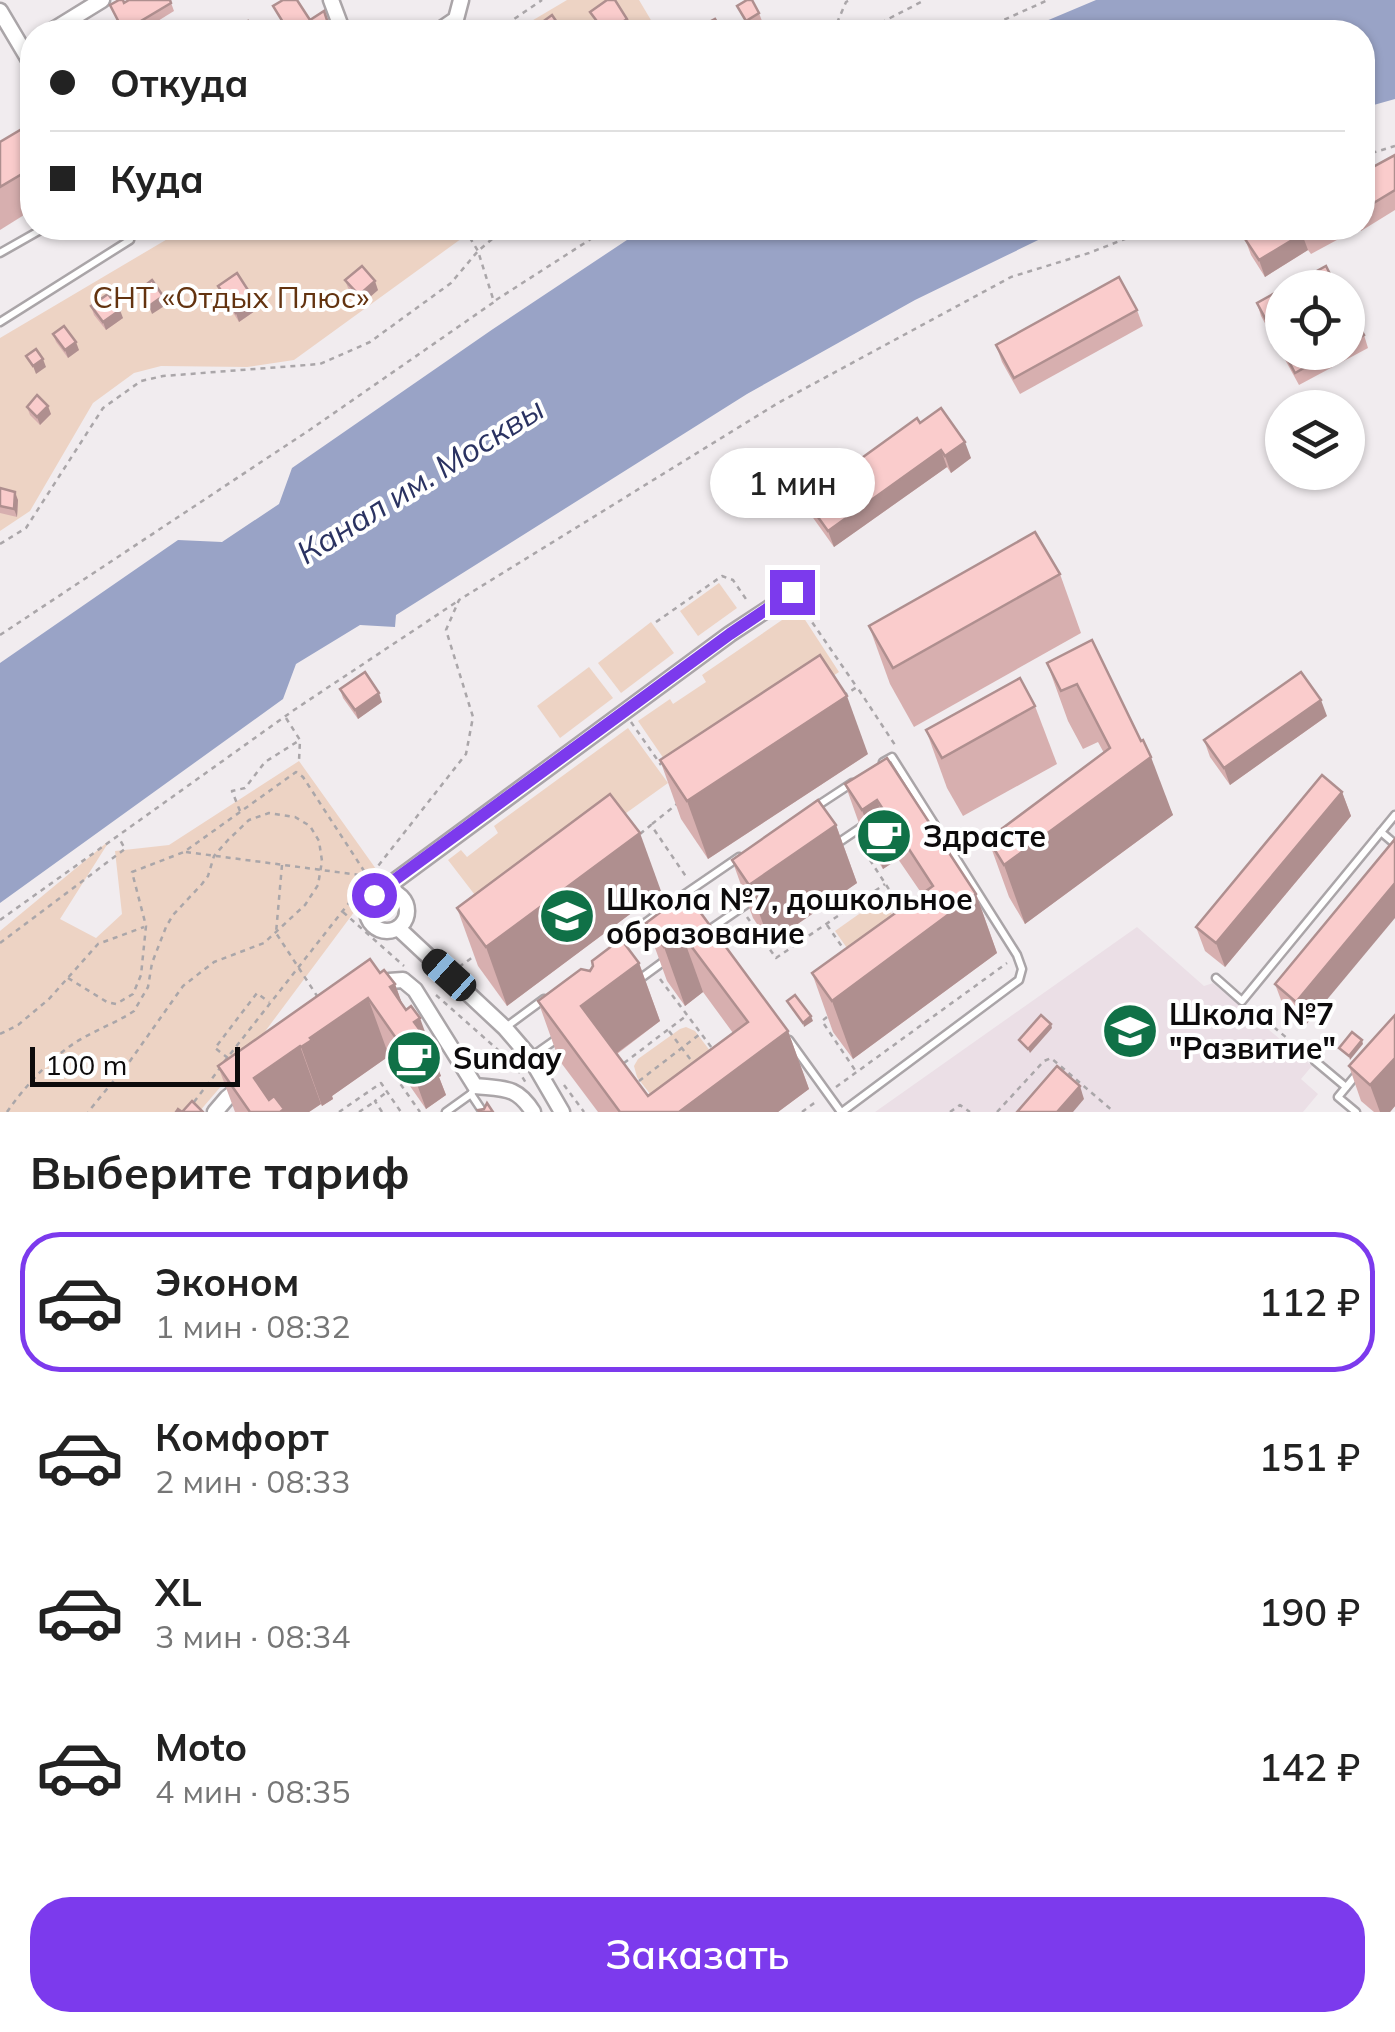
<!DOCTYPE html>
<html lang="ru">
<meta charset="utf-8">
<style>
body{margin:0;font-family:Mulish,sans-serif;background:#f2f2f2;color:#222;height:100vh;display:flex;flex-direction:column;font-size:38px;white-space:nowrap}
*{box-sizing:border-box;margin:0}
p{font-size:32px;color:#767676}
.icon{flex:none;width:55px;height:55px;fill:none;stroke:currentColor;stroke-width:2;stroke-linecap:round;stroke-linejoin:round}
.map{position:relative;height:1112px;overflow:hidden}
.drawer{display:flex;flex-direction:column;background:#fff;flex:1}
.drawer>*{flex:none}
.banner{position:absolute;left:20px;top:20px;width:1355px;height:220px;border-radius:40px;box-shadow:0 2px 8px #0004;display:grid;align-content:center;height:220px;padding:0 30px;background:#fff}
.fabs{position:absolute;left:1265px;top:270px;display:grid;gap:20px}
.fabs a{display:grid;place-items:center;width:100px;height:100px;border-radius:50%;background:#fff;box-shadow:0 2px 8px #0004;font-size:50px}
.scale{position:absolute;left:30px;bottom:25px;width:210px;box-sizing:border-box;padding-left:10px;border:5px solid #0d0b0c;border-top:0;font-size:28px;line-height:35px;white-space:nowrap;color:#0d0b0c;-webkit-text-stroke:8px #fff;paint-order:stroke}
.end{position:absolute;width:45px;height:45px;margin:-22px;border:12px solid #7c3aed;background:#fff;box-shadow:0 0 0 5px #fff}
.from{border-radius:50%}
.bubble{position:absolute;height:70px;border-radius:35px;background:#fff;box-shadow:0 2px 8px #0004;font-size:32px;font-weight:600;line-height:70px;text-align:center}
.car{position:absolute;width:30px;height:60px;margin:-30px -15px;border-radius:12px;box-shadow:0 0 8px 2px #0007;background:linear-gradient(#222 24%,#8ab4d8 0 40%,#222 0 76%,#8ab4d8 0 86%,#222 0)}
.banner b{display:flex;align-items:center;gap:35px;height:95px;font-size:38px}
.banner b+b{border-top:2px solid #e0e0e0}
.banner i{width:25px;height:25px;background:#222}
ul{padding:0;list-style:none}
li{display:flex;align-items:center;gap:30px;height:140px;margin:0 20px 15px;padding:0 10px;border:5px solid transparent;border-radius:40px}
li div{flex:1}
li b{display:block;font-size:38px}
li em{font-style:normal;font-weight:600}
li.on{border-color:#7c3aed}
li>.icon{width:90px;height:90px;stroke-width:1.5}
h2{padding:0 30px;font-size:45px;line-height:120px}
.action{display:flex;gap:20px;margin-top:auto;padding:20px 30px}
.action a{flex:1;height:115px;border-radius:40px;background:#7c3aed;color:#fff;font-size:40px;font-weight:600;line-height:115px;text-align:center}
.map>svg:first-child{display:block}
.built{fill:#ebdfe6}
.green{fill:#edd3c4}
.water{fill:#99a3c6}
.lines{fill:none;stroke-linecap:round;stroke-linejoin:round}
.lane-casing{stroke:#aaa5a8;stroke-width:11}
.street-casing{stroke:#aaa5a8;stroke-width:19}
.path{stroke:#aaa6a9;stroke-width:2.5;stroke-dasharray:5 5;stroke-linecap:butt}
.lane{stroke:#fff;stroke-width:6}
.street{stroke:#fff;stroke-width:14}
.wall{fill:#d7afaf}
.shaded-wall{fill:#af8f8f}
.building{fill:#facccc;stroke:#af8f8f;stroke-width:2.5}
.route{stroke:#7c3aed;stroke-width:12}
.labels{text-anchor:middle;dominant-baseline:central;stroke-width:8;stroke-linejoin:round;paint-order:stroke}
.park-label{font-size:30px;fill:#633310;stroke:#fff}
.poi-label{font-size:30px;font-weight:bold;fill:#0d0b0c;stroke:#fff;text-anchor:start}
.water-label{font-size:32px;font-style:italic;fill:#2a3261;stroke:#fff}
</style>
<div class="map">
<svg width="1395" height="1112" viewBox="0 0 1395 1112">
<rect width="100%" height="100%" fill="#f1ecef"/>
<path class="built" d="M1137 927 1204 986 1213 983 1312 1066 1301 1079 1318 1094 1303 1112H875Z"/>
<g class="green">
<path d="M567 0H639L658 32H513Z"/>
<path d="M186 228H476L294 360 247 367 161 366 134 373 93 403 30 511 0 531V338Z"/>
<path d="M719 583 737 608 698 636 680 611Z"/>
<path d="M798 609 839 672 677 778 638 721 670 699 673 704 706 682 702 675Z"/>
<path d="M651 622 674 653 621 693 598 663Z"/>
<path d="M589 667 613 698 560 738 537 706Z"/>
<path d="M628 728 668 783 488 912 448 860 461 850 467 857 498 833 494 826Z"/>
<path d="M299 761 381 876 246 1057 199 1112H0V931L110 840 60 919 96 938 122 914 115 851 169 845Z"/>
<path d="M876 902 886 905 907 938 866 975 835 931Z"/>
<path d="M686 1027 695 1031 723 1068 664 1112 637 1077 634 1066 638 1059 680 1029Z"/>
</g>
<g class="water">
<path d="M1096 0H1395V99L1363 108 1362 32H1020Z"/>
<path d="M645 228H1063L915 300 747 394 396 615 395 627 360 625 296 664 283 699 0 903V663L178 540 222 542 279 504 292 468 493 329Z"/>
</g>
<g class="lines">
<g class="lane-casing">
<g id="lane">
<path d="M0 253 44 228"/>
<path d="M0 322 130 240 132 228"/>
<path d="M817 806 852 783"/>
<path d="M1381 832 1395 844"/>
<path d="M835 845 866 824"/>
<path d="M682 896 739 857"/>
<path d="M706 932 754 899"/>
<path d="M618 943 682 896 684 898"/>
<path d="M1216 978 1242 1001 1395 815"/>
<path d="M637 981 667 959"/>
<path d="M506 1027 544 999"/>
<path d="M789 1040 841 1112"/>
<path d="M531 1057 558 1038"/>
<path d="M1315 1061 1346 1087"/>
<path d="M471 1094 483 1112"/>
<path d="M446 1112 471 1094 475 1087"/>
<path d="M842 1112 1019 980 1022 969 1017 955 892 757 883 762"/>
<path d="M1356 1112 1338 1097 1357 1074"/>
</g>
</g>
<g class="street-casing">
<g id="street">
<path d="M331 0 343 32"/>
<path d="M0 11 32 65"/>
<path d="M50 32 102 0"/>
<path d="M437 32 456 19 461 0"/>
<circle cx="387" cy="911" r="20"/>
<path d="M380 892 730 634 792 593"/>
<path d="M398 928 505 1028 530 1057 562 1112"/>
<path d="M379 989 389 981 403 980 415 990 475 1086C504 1089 517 1086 533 1112"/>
<path d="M215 1112 227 1098 243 1085"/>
</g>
</g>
<g class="path">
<path d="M469 22 498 30 542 0"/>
<path d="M833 32 846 2 850 0"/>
<path d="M863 32 925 0"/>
<path d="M977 32 1048 0"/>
<path d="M1362 156 1395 146"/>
<path d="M496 300 608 228"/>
<path d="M0 544 26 528 103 408 141 381 163 376 320 364 370 342 451 283 478 251 505 228"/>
<path d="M801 606 856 686"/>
<path d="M656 622 722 576 733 580 748 602"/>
<path d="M0 635 311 429 494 302 478 251 464 228"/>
<path d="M843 696 857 687 895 745"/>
<path d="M286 718 300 740 299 761"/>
<path d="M631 722 661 765"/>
<path d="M240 811 232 791 245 788 265 762 300 740"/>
<path d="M652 824 677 804"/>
<path d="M640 834 651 825 687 878"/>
<path d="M859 843 901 908"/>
<path d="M186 852 367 876"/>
<path d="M282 865 276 933 319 999"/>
<path d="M343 912 404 966"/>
<path d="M747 917 776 958 885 884"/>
<path d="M0 920 294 710 458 601"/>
<path d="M827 925 845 951"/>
<path d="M0 943 125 849 119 838"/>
<path d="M459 967 477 954"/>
<path d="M68 978 107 1002 116 1004 133 994 141 975 146 926 132 872 184 852 296 772 303 777 368 877"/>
<path d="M660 979 712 1048"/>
<path d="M436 995 515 1065 526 1083"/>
<path d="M1251 1008 1306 1054"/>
<path d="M827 1017 822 1021 857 1073"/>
<path d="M669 1031 694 1064"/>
<path d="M0 1034 18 1025 49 999 98 944 144 927"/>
<path d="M228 1058 215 1048 257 993 269 1002"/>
<path d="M224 1062 466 754 473 717 446 630 459 600 778 403 1011 277 1089 253 1153 228"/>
<path d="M624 1063 686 1016"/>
<path d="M405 1078 399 1082 420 1112"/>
<path d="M639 1081 700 1034"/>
<path d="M564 1085 584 1112"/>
<path d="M836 1087 1007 963"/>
<path d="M194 1102 220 1068"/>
<path d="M7 1112C25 1086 50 1059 76 1042 95 1030 116 1023 134 1011L148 987 152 963 166 927 173 915 202 884 208 876 214 856 228 840 249 820 269 813 295 817 310 826 319 841 322 861 318 885 305 905 264 943 214 962 183 986 130 1061 88 1112"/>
<path d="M339 1112 381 1083 401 1112"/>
<path d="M359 1112 374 1102"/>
<path d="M382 1112 375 1101 387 1092"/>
<path d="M802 1112 817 1101"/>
<path d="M950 1112 960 1105 970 1112"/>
<path d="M997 1112 1044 1061 1051 1058 1114 1112"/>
</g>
<use href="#lane" class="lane"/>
<use href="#street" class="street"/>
</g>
<g class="wall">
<path d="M170 0 174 11 140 32H123L110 5Z"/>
<path d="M737 6 759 13 762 21 749 29Z"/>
<path d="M32 123V210L0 230V142Z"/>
<path d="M1395 155V210L1361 231 1359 228 1311 254 1308 250 1265 277 1251 255 1245 239 1265 228H1362V173Z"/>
<path d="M345 280 378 290 362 304 348 288Z"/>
<path d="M218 286 258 309 239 322 221 294Z"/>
<path d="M1282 289V352H1348V306L1364 335 1368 348 1299 385 1261 316 1257 303Z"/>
<path d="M91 306 123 318 106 330 94 315Z"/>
<path d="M1137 310 1143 326 1020 394 1002 362 996 345Z"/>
<path d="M53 334 79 350 68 358 56 342Z"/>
<path d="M27 407 51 414 40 425 30 415Z"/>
<path d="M920 423 971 458 951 473 947 467 834 547 811 515 805 499Z"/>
<path d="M0 488 18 500 17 517 0 513Z"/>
<path d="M1060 574 1081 633 914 727 890 684 869 626Z"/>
<path d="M1092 640 1173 815 1025 924 1009 897 988 839 1104 753 1098 742 1083 749 1068 721 1047 663Z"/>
<path d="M340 689 382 702 358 719 343 698Z"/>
<path d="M1035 706 1057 764 963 816 947 788 926 730Z"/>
<path d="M1327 716 1230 785 1210 757 1204 740Z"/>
<path d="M868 754 708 859 681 819 660 760Z"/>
<path d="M887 758 976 894 997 953 853 1059 833 1032 812 973 922 894 898 859 883 869 866 843 845 784Z"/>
<path d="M1342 792 1351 816 1225 967 1205 951 1196 927Z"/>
<path d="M836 825 857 883 770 943 753 918 732 860Z"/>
<path d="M1395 839 1305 1026 1284 1008 1275 984Z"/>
<path d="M661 891 507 1006 478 966 457 908Z"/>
<path d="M686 893 788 1031 809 1089 778 1112H598L559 1060 538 1001 590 971 639 963 660 1021 617 1054 648 1096 733 1033 703 992 685 1006 667 981 646 923Z"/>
<path d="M380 973 395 984 402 1004 441 1076 439 1077 446 1095 426 1109 389 1056 332 1096 333 1099 322 1106 321 1104 309 1112H235L218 1066Z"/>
<path d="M1395 1015V1106L1390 1112H1374L1361 1101 1349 1066Z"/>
</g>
<g class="shaded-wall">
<path d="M627 19 629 23 615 32H607Z"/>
<path d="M329 26 332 32H323L322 30Z"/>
<path d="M397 228H409L400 235Z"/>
<path d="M1302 234 1308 250 1265 277 1259 260Z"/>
<path d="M375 281 378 290 362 304 359 295Z"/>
<path d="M163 296 166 305 152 314 149 306Z"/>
<path d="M255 301 258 309 239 322 236 313Z"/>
<path d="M120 310 123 318 106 330 103 322Z"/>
<path d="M76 342 79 350 68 358 65 350Z"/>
<path d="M43 359 46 367 36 374 33 366Z"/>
<path d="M48 406 51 414 40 425 37 417Z"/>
<path d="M965 442 971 458 951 473 945 456Z"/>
<path d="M941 450 947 467 834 547 828 531Z"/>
<path d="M15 492 18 500 17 517 14 509Z"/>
<path d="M379 693 382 702 358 719 355 710Z"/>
<path d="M847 696 868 754 708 859 687 801Z"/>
<path d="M1321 700 1327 716 1230 785 1224 768Z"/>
<path d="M1151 757 1173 815 1025 924 1004 865Z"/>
<path d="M1342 792 1351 816 1225 967 1216 943Z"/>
<path d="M877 800 898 859 883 869 862 810Z"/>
<path d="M836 825 857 883 770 943 749 885Z"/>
<path d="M640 833 661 891 507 1006 486 947Z"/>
<path d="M1395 883V918L1305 1026 1296 1002Z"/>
<path d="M976 894 997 953 853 1059 832 1001Z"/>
<path d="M682 934 703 992 685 1006 664 947Z"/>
<path d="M639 963 660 1021 602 1064 581 1006Z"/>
<path d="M395 984 416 1042 390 987Z"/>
<path d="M368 998 389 1056 332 1096 333 1099 322 1106 301 1047 310 1038Z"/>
<path d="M811 1016 813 1021 804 1027 803 1023Z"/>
<path d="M420 1018 441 1076 439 1077 446 1095 426 1109 405 1051 414 1022Z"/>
<path d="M1051 1024 1052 1028 1030 1053 1028 1049Z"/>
<path d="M788 1031 809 1089 778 1112H679Z"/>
<path d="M1362 1040 1363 1044 1350 1060 1349 1056Z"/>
<path d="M300 1046 321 1104 309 1112H266L254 1078Z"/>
<path d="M1395 1058V1106L1390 1112H1380L1370 1085Z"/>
<path d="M1080 1086 1084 1099 1073 1112H1057Z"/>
</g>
<g class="building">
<path d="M119 0H123L124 3 129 0H170L171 3 136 24 139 29 132 32H124L110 5Z"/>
<path d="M283 0H297L310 20 324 11 329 26 322 30 320 27 311 32H289L273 6Z"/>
<path d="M607 0H615L627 19 607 32H605L590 12Z"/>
<path d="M747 0H752L759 13 746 21 737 6Z"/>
<path d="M552 15 563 31 560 32H547L541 23Z"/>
<path d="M715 19 723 32H706L702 26Z"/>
<path d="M248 21 255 32H230Z"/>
<path d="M32 123V168L0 187V142Z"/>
<path d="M1395 155V190L1362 210V173Z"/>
<path d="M1265 228H1323L1305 237 1302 234 1259 260 1245 239Z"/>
<path d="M362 266 375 281 359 295 345 280Z"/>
<path d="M1326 266 1337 288H1286Z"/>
<path d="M237 273 255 301 236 313 218 286Z"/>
<path d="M1119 277 1137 310 1014 378 996 345Z"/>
<path d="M152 280 163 296 149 306 139 290Z"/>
<path d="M1282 289V350L1257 303Z"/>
<path d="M108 294 120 310 103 322 91 306Z"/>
<path d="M1348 306 1364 335 1348 344Z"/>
<path d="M64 326 76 342 65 350 53 334Z"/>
<path d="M36 349 43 359 33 366 26 356Z"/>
<path d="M1284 352H1332L1295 373Z"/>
<path d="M37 395 48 406 37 417 27 407Z"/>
<path d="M941 408 965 442 945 456 941 450 828 531 805 499 917 418 920 423Z"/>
<path d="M0 488 15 492 14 509 0 506Z"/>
<path d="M1035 532 1060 574 893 668 869 626Z"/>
<path d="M1092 640 1141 741 1143 740 1151 757 1004 865 988 839 1110 748 1077 684 1061 691 1047 663Z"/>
<path d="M820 655 847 696 687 801 660 760Z"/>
<path d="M365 672 379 693 355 710 340 689Z"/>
<path d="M1301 672 1321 700 1224 768 1204 740Z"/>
<path d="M1020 678 1035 706 942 758 926 730Z"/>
<path d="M887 758 976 894 832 1001 812 973 933 886 877 800 862 810 845 784Z"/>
<path d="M1322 775 1342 792 1216 943 1196 927Z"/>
<path d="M610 794 640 833 486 947 457 908Z"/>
<path d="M818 800 836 825 749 885 732 860Z"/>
<path d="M1395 839V883L1296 1002 1275 984Z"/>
<path d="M686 893 788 1031 679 1112H620L538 1001 581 969 590 971 593 966 592 961 621 939 639 963 581 1006 648 1096 748 1022 682 934 664 947 646 923Z"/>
<path d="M370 959 380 973 384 970 395 984 390 987 406 1010 411 1006 420 1018 414 1022 425 1037 405 1051 368 998 310 1038 312 1040 301 1047 300 1046 254 1078 269 1100 274 1096 284 1109 280 1112H250L218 1066Z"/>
<path d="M795 995 811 1016 803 1023 787 1001Z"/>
<path d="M1041 1015 1051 1024 1028 1049 1019 1040Z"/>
<path d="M1395 1015V1058L1370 1085 1349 1066Z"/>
<path d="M1352 1032 1362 1040 1349 1056 1339 1048Z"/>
<path d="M1057 1066 1080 1086 1057 1112H1017Z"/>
<path d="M192 1101 203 1112H176L178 1109 182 1112Z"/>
<path d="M487 1103 493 1112H480L478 1110 484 1109Z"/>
</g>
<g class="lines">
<path class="route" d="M374 895 730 634 792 592"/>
</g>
<defs>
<g id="cafe-disc" transform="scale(2.875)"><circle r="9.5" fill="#107147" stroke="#fff"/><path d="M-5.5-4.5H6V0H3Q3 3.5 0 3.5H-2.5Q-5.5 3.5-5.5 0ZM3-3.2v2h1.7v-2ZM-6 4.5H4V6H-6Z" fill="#fff"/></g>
<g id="school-disc" transform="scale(2.875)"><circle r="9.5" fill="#107147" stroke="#fff"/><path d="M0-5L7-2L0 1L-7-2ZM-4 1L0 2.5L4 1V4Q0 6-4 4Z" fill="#fff"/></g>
</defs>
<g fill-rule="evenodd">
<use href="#cafe-disc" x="884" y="836"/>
<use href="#school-disc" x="567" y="916"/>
<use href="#school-disc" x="1130" y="1031"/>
<use href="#cafe-disc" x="414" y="1058"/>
</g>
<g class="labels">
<g class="park-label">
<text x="231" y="297">СНТ «Отдых Плюс»</text>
</g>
<g class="poi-label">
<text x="923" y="836">Здрасте</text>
<text x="606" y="899">Школа №7, дошкольное<tspan x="606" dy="34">образование</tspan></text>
<text x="1169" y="1014">Школа №7<tspan x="1169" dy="34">"Развитие"</tspan></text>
<text x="453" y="1058">Sunday</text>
</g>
<g class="water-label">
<text transform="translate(420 480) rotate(-32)">Канал им. Москвы</text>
</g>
</g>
</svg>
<div class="fabs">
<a><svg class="icon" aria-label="locate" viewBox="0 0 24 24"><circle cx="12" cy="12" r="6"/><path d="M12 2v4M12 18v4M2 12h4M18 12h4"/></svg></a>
<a><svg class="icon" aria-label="layers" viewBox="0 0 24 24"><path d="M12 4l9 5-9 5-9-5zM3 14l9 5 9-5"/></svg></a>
</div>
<div class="scale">100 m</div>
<i class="end from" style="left:374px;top:895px"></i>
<i class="end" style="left:792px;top:592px"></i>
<div class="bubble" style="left:710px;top:448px;width:165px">1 мин</div>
<i class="car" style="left:449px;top:975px;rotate:312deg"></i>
<div class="banner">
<b><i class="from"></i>Откуда</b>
<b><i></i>Куда</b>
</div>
</div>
<section class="drawer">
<h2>Выберите тариф</h2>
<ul>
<li class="on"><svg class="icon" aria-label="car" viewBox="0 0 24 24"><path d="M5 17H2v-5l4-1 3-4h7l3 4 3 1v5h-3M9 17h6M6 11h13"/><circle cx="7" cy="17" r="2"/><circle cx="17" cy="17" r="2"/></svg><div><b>Эконом</b><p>1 мин · 08:32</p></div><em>112 ₽</em></li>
<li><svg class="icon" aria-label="car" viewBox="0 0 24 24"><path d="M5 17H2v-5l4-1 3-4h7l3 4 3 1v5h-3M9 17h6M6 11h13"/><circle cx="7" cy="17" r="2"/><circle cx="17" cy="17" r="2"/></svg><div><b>Комфорт</b><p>2 мин · 08:33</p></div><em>151 ₽</em></li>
<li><svg class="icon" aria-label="car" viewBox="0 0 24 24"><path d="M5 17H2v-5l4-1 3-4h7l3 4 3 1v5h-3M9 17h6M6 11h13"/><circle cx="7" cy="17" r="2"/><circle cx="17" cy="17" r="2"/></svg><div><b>XL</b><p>3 мин · 08:34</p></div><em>190 ₽</em></li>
<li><svg class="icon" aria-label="car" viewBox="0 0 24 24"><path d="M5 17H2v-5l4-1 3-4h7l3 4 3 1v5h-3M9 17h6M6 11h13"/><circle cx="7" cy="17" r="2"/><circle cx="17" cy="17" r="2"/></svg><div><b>Moto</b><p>4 мин · 08:35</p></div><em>142 ₽</em></li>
</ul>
<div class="action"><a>Заказать</a></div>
</section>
